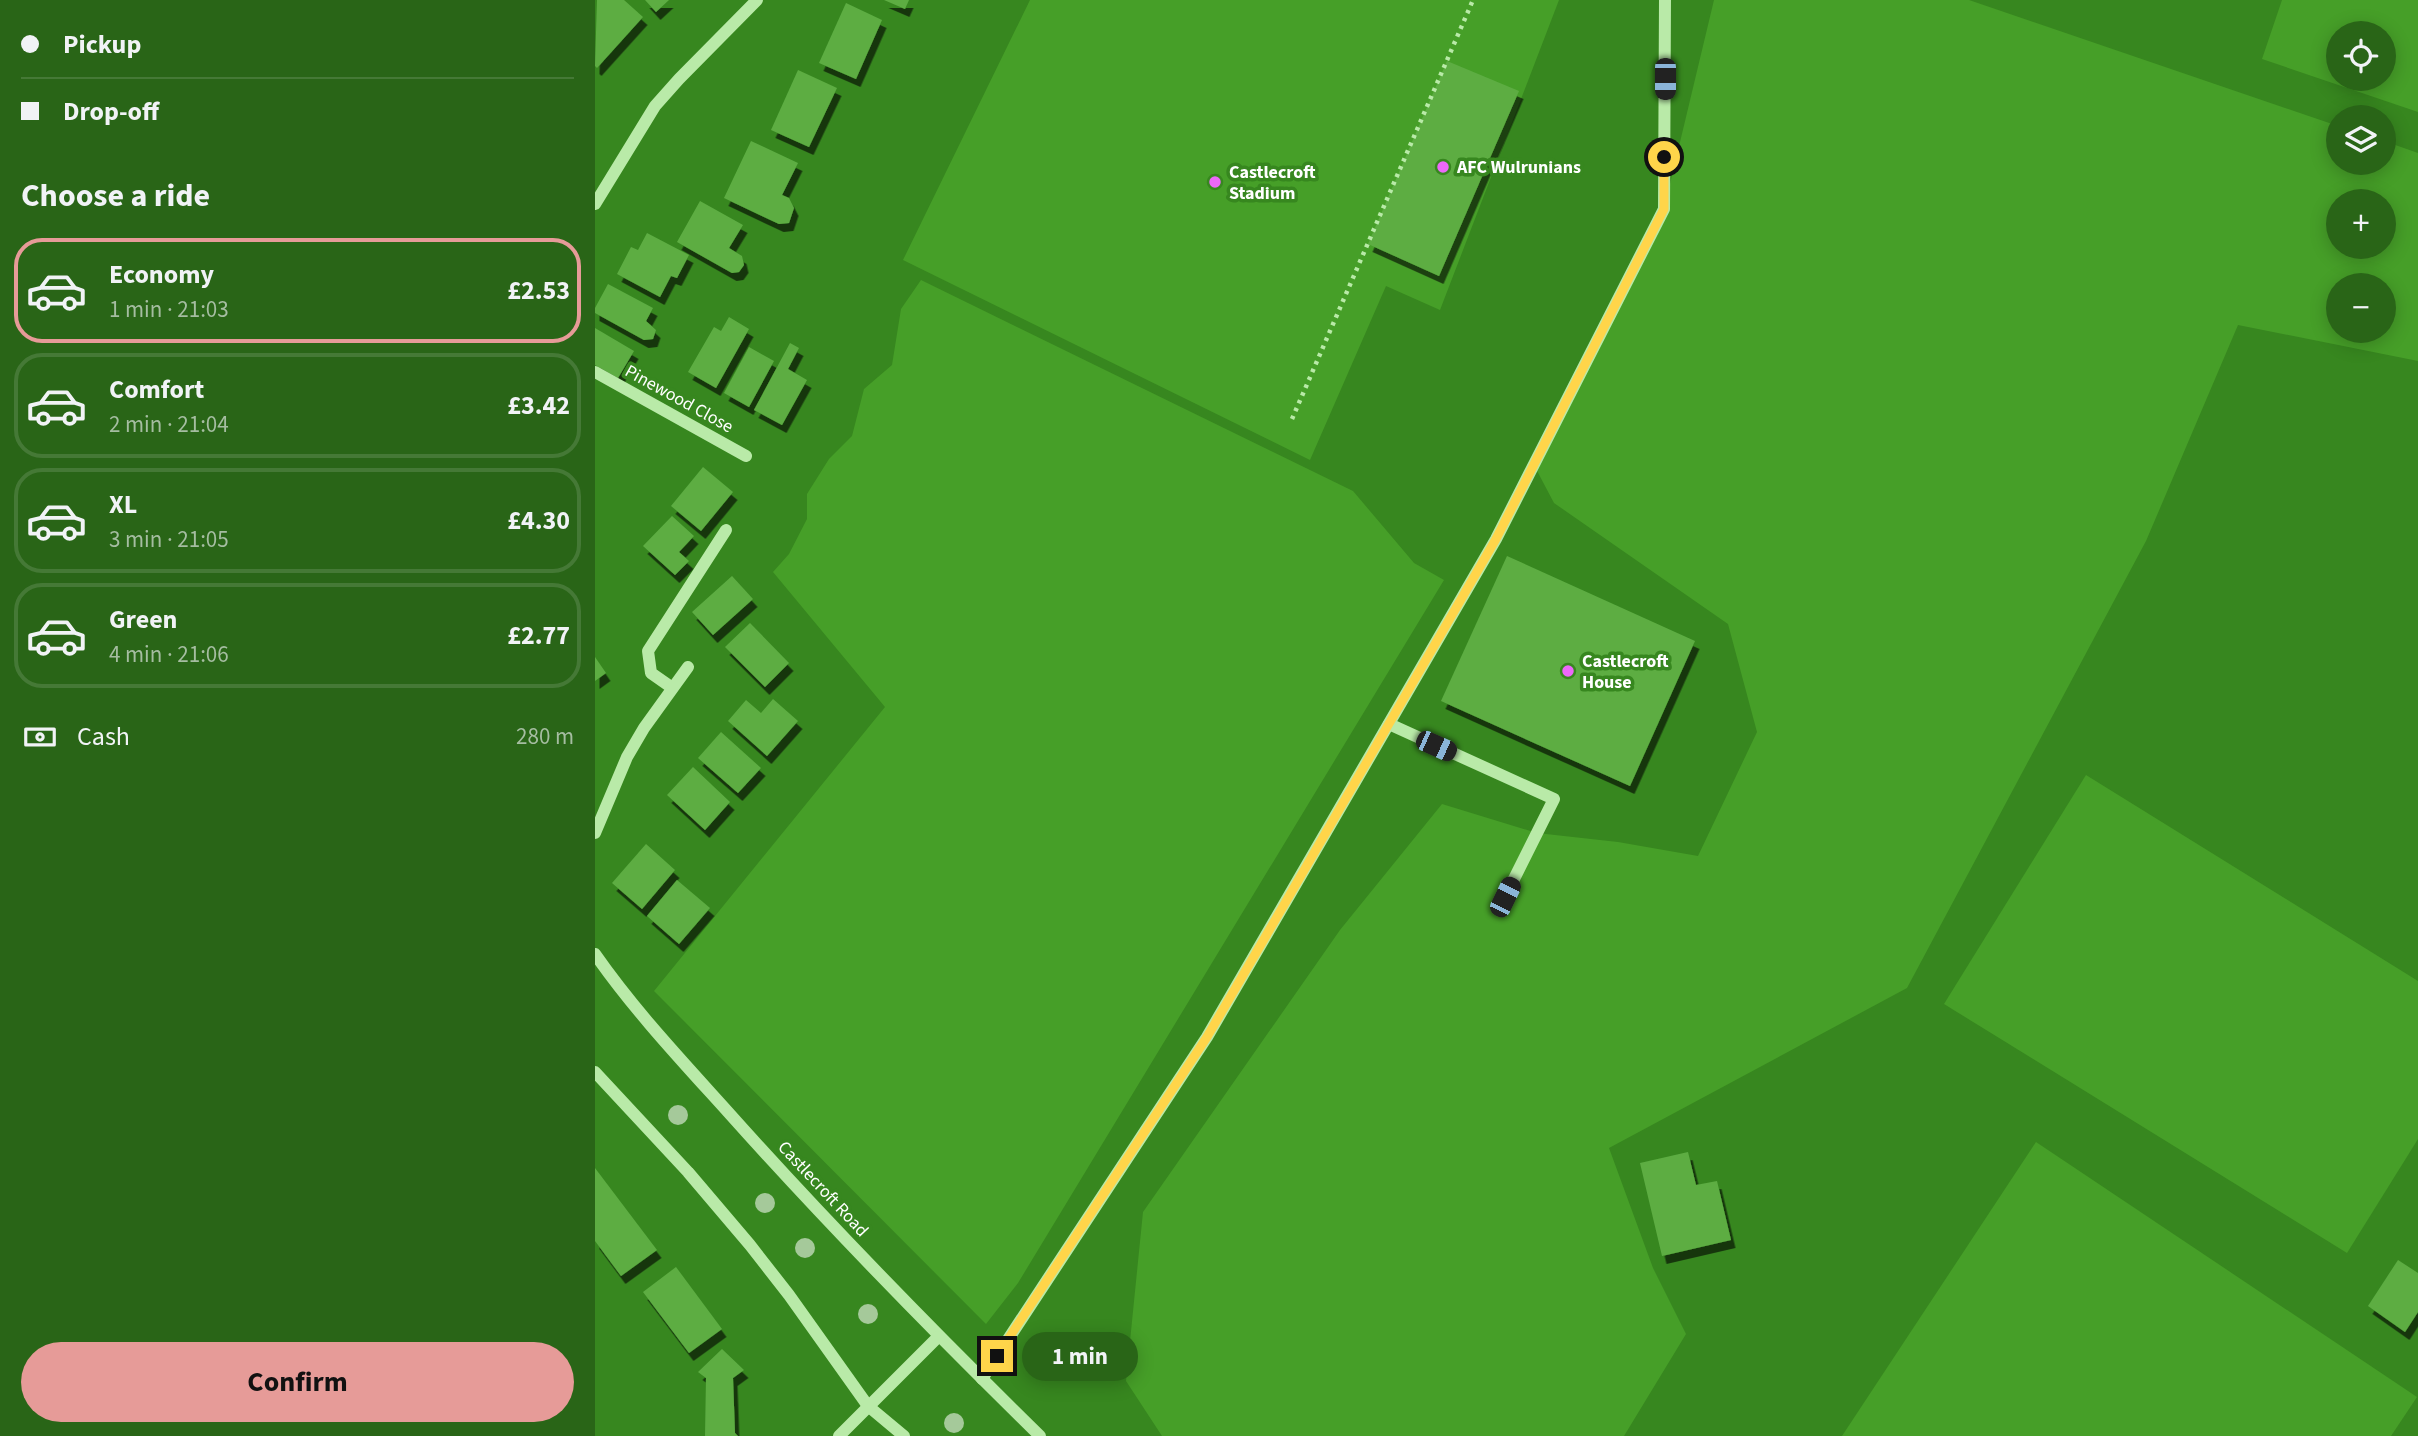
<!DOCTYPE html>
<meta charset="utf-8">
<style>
body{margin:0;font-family:"Source Sans 3",sans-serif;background:#316b20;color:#f1f3f6;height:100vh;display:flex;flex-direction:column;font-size:26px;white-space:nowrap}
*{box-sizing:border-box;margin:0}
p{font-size:23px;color:#a5bda1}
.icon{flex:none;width:38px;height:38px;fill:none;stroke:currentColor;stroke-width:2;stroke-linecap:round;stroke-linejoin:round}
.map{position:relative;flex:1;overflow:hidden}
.details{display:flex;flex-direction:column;background:#296517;width:595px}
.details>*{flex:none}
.top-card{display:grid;align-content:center;height:154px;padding:0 21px;background:#296517}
.fabs{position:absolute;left:1731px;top:21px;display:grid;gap:14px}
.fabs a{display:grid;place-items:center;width:70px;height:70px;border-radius:50%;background:#296517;box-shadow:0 4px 18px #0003;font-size:35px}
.end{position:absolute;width:32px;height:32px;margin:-16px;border:9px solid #ffd54a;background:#111;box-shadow:0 0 0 4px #111}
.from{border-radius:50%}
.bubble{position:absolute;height:49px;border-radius:24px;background:#296517;box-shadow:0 4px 18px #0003;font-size:23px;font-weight:700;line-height:49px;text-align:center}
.car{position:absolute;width:21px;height:42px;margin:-21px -10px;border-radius:9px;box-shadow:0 0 5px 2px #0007;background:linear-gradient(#222 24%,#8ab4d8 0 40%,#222 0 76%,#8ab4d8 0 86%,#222 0)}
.top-card b{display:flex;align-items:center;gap:24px;height:66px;font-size:26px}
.top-card b+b{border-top:2px solid #457936}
.top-card i{width:18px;height:18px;background:#f1f3f6}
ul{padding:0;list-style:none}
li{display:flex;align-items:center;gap:21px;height:105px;margin:0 14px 10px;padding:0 7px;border:4px solid #457936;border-radius:28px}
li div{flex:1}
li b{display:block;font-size:26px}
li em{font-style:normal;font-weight:700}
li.current{border-color:#e69b98}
li>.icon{width:63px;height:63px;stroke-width:1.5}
h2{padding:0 21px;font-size:32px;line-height:84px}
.pay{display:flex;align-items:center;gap:18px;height:77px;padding:0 21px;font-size:26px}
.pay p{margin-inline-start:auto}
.action{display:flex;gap:14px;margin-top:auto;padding:14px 21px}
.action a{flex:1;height:80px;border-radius:42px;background:#e69b98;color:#111;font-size:28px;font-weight:700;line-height:80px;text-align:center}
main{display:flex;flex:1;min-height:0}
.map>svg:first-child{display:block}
.green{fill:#469f28;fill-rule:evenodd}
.building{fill:#5dad43;filter:url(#shadow)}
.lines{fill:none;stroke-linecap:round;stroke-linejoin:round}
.path{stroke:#b9eaa8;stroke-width:4.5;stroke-dasharray:3.5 5;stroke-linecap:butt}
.minor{stroke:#b9eaa8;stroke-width:12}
.tree{fill:#a5c99a}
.route{stroke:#ffd54a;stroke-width:9}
.poi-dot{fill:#ec68f9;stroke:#37871f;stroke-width:2.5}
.labels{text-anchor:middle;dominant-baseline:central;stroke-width:7;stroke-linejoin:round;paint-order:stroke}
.poi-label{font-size:18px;font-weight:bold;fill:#fff;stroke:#37871f;text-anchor:start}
.street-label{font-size:18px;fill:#fff;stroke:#37871f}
</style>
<main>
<section class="details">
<div class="top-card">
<b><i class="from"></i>Pickup</b>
<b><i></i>Drop-off</b>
</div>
<h2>Choose a ride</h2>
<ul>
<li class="current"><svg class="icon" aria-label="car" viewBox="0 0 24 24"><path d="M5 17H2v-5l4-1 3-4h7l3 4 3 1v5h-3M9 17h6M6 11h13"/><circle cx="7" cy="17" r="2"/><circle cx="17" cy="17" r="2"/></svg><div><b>Economy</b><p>1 min · 21:03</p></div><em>£2.53</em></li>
<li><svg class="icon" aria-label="car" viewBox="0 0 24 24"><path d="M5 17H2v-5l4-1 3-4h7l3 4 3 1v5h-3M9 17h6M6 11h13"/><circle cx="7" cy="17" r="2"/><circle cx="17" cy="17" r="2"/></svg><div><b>Comfort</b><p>2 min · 21:04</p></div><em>£3.42</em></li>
<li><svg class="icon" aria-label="car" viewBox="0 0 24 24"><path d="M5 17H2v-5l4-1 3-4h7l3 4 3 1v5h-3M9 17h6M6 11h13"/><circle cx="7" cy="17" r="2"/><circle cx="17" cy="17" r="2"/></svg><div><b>XL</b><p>3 min · 21:05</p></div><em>£4.30</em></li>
<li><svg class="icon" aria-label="car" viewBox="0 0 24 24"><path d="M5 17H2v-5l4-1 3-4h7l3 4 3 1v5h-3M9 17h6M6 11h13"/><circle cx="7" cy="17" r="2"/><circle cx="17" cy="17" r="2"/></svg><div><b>Green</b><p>4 min · 21:06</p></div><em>£2.77</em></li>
</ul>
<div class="pay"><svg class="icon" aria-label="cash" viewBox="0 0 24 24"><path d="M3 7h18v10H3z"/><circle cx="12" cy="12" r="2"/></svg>Cash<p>280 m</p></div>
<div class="action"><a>Confirm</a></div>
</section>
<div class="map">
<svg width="1823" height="1436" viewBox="0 0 1823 1436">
<defs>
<filter id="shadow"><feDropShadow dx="4.5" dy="8" stdDeviation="0" flood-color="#0009"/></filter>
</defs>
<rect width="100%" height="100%" fill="#37871f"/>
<g class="green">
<path d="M435 0H964L845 310 791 286 715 460 308 260Z"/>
<path d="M1119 0H1374L1743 126V163H1788L1789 141 1823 153V361L1643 325 1551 541 1312 988 1014 1148 1058 1268 1091 1334 1029 1436H567L531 1381 548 1212 745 930 847 804 942 833 1023 842 1103 856 1162 732 1133 624 959 503 940 467 1069 209ZM1743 201H1788V247H1743ZM1743 285H1788V331H1743Z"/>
<path d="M1687 0H1823V112L1667 59ZM1743 33H1788V79H1743Z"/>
<path d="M326 280 758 491 819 563 849 580 423 1283 391 1324 59 991 290 707 178 572 194 554 212 519V494L234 459 257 436 269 389 297 365 306 309Z"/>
<path d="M1491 775 1823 981V1139L1752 1253 1349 1004Z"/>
<path d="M1441 1142 1822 1397 1796 1436H1247Z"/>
</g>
<g class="building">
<path d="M2 0H29L48 17 2 68 0 66Z"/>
<path d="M50 0H74L61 12Z"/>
<path d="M289 0H314L310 9Z"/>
<path d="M251 3 287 20 261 79 224 63Z"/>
<path d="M852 61 924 91 844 276 773 244Z"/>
<path d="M203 70 242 88 214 147 176 130Z"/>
<path d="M156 141 203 163 187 195 194 198 199 208 194 223 184 224 129 198Z"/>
<path d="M105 201 148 225 134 248 147 256 149 265 144 272 137 273 82 242Z"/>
<path d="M52 233 94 255 82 278 76 276 65 297 22 274 36 247 43 250Z"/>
<path d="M13 284 58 308 51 321 61 330 58 339 49 340 0 313V308Z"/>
<path d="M134 317 154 329 121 388 93 372 119 327 126 331Z"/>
<path d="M0 328 39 351 23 378 0 365Z"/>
<path d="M195 343 204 348 193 369 212 380 187 425 159 410Z"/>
<path d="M154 347 179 361 154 407 129 393Z"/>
<path d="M108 467 138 492 106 531 76 506Z"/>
<path d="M77 516 99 536 84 552 94 561 80 575 48 546Z"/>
<path d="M912 556 1100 641 1035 786 846 701Z"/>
<path d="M137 576 158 599 118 635 97 612Z"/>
<path d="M155 623 194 663 170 687 130 647Z"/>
<path d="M0 657 11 673 0 681Z"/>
<path d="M178 699 203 721 172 756 133 721 151 700 166 713Z"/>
<path d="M126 732 166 768 143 793 103 758Z"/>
<path d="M98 767 135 802 110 830 72 795Z"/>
<path d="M51 844 80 870 47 909 17 883Z"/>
<path d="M82 880 115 908 84 944 52 916Z"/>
<path d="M1093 1152 1101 1185 1122 1181 1136 1240 1067 1256 1045 1163Z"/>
<path d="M0 1168 62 1250 26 1276 0 1241Z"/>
<path d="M1803 1260 1823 1273V1312L1810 1332 1773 1306Z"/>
<path d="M81 1267 127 1329 94 1353 48 1292Z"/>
<path d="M127 1349 149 1370 138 1378 140 1433 143 1436H110L111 1378 103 1372Z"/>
</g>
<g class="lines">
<path class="path" d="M697 419 878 0"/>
<g class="minor">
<path d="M0 204 60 106 84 79 162 0"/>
<path d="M0 372 151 456"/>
<path d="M76 687 56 673 53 651 131 530"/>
<path d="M794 724 959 799 910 897"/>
<path d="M0 833 32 757 49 728 93 667"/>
<path d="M0 954C39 1010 87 1061 133 1112 233 1224 338 1331 445 1436"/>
<path d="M0 1072 93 1172 155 1245 194 1295 273 1406 309 1436"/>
<path d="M387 1379 612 1037 901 539 1069 209 1070 0"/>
<path d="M244 1436 343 1337"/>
</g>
</g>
<g class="tree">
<circle cx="83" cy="1115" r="10"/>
<circle cx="170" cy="1203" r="10"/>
<circle cx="210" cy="1248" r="10"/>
<circle cx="273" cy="1314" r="10"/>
<circle cx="359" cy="1423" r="10"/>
</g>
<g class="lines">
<path class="route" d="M402 1356 612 1037 693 898 901 539 1069 209V157"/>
</g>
<g class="poi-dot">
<circle cx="848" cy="167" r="7"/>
<circle cx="620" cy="182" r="7"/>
<circle cx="973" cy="671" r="7"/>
</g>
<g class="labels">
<g class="poi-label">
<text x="862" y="167">AFC Wulrunians</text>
<text x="634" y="172">Castlecroft<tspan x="634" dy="21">Stadium</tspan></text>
<text x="987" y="661">Castlecroft<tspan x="987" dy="21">House</tspan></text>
</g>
<g class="street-label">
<text transform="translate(84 399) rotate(29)">Pinewood Close</text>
<text transform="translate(228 1189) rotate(47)">Castlecroft Road</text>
</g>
</g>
</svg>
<div class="fabs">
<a><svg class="icon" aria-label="locate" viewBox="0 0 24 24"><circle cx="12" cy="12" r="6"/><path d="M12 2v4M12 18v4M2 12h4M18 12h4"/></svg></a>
<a><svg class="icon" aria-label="layers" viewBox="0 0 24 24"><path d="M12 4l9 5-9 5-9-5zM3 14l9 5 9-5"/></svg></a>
<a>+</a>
<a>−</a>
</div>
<i class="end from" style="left:1069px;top:157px"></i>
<i class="end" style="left:402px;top:1356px"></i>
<div class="bubble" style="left:427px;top:1332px;width:116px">1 min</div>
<i class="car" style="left:1070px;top:79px;rotate:180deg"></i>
<i class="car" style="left:841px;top:746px;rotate:114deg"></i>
<i class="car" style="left:910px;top:897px;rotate:26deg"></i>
</div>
</main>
